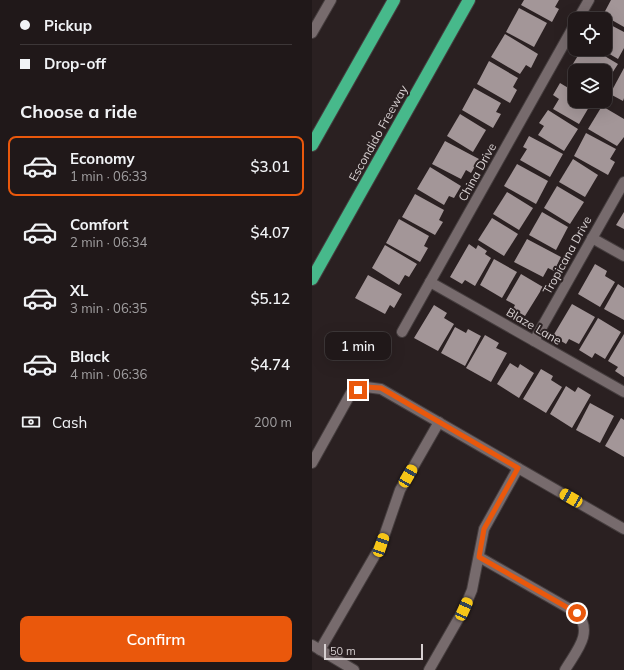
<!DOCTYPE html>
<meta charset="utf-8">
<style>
body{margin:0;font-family:Mulish,sans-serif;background:#2d2526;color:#f1f3f6;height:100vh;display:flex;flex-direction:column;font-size:15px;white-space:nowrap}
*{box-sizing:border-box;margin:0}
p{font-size:13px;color:#a2a0a2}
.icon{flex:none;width:22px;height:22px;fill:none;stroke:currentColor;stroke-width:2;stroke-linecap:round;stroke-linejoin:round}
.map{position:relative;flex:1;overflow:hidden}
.panel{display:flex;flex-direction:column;background:#201819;width:312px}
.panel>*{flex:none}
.hud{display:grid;align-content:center;height:88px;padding:0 20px;background:#201819}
.buttons{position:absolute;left:256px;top:12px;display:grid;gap:8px}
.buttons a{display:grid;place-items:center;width:44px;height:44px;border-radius:8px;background:#201819;box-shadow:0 4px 16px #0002,0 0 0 1px #3d3738;font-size:20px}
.scale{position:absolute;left:12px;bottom:10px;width:99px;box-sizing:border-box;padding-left:4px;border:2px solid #d6cfd0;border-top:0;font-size:11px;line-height:14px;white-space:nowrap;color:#d6cfd0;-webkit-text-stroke:3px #2a2021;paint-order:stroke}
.end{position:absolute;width:18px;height:18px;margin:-9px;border:5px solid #ea580c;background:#fff;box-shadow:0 0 0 2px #fff}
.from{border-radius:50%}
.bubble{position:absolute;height:28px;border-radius:8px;background:#201819;box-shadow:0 4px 16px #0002,0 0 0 1px #3d3738;font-size:13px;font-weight:600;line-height:28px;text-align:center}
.car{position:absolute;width:12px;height:24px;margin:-12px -6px;border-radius:5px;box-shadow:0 0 3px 1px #0007;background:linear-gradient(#f5c518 24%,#345 0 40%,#f5c518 0 76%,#345 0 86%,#f5c518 0)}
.hud b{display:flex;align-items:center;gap:14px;height:38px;font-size:15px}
.hud b+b{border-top:1px solid #3d3738}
.hud i{width:10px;height:10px;background:#f1f3f6}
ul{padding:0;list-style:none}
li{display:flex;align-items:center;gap:12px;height:60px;margin:0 8px 6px;padding:0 12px;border:2px solid transparent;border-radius:8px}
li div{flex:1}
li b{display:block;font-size:15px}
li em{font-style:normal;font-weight:600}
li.active{border-color:#ea580c}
li>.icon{width:36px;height:36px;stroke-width:1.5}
h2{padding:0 20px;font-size:18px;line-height:48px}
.pay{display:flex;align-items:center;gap:10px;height:44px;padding:0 20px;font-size:15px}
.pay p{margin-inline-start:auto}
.cta{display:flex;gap:8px;margin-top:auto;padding:8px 20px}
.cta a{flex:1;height:46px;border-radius:8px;background:#ea580c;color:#fff;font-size:16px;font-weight:600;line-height:46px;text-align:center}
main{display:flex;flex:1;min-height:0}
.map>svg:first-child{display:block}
.building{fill:#a39698}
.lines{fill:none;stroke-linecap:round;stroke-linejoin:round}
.street-casing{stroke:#453d3e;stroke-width:12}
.secondary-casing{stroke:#453d3e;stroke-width:12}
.highway-casing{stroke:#453d3e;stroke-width:14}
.street{stroke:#776b6d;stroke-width:10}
.secondary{stroke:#776b6d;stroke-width:10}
.highway{stroke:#47b98b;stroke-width:12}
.route{stroke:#ea580c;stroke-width:5}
.labels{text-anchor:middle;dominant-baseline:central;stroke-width:4;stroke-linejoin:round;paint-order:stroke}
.street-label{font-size:12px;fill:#d6cfd0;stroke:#2a2021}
</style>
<main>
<section class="panel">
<div class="hud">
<b><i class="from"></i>Pickup</b>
<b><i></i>Drop-off</b>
</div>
<h2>Choose a ride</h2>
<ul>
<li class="active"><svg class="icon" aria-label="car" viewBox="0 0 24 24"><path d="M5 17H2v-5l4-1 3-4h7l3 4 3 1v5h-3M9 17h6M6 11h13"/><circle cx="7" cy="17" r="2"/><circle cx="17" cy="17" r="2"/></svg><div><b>Economy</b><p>1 min · 06:33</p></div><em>$3.01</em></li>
<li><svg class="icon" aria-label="car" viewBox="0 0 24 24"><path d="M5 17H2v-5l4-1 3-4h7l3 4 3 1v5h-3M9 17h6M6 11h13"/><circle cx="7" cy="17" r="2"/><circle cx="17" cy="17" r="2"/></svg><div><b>Comfort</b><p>2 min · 06:34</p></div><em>$4.07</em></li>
<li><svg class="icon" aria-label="car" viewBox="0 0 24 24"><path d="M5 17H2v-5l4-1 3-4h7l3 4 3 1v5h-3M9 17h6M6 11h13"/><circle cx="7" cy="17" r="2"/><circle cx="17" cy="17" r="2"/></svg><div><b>XL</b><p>3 min · 06:35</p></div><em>$5.12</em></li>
<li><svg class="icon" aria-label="car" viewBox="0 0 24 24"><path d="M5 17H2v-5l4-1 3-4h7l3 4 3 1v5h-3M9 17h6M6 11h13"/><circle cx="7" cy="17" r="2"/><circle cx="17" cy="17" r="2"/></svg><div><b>Black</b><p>4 min · 06:36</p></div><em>$4.74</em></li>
</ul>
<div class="pay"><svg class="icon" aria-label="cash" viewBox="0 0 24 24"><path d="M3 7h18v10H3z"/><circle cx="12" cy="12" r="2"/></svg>Cash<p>200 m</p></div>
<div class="cta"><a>Confirm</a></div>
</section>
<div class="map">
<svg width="312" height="670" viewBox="0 0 312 670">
<rect width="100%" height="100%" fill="#2a2021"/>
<g class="building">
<path d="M212 0H247L243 7 247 9 240 22 209 5Z"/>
<path d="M299 0H312V27L291 15Z"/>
<path d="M207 8 235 23 222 47 194 32Z"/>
<path d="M293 22 312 32V48L306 59 289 49H293Z"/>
<path d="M193 34 226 54 219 68 214 65 208 74 179 57Z"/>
<path d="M270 49H281L306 64 297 78 295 77 293 81V71H266L259 67Z"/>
<path d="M177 61 206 78 201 87 205 90 198 103 165 84Z"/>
<path d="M312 68V98L311 101 298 94Z"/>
<path d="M248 83 263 92V101L280 102 267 124 241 109 247 99 241 95Z"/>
<path d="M162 88 189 103 184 112 189 114 181 128 150 110Z"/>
<path d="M290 106 312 119V137L305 146 276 129Z"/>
<path d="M236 110 266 129 252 151 226 135 232 126 227 123Z"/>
<path d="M148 114 174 130 161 152 135 136Z"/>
<path d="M274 133 304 149 298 159 303 162 296 175 262 156Z"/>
<path d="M217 136 251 154 238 177 208 160 215 149 211 147Z"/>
<path d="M133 141 167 159 159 173 154 170 149 179 120 164Z"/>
<path d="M261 159 286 175 273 197 247 182Z"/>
<path d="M205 164 236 181 224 204 192 186Z"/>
<path d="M118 167 149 186 142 198 137 196 132 205 105 189Z"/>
<path d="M245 186 272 202 258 224 232 208Z"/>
<path d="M195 192 221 208 207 230 181 214Z"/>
<path d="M103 194 132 210 127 220 131 222 123 235 90 217Z"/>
<path d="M230 212 256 227 244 250 217 235Z"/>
<path d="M312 212V229L304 225Z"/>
<path d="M180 218 206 234 192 256 166 240Z"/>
<path d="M87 219 117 236 112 246 116 248 108 262 74 243Z"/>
<path d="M215 239 249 257 242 271 236 268 231 277 202 262Z"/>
<path d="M157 244 164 249 166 245 175 251 173 254 179 258 163 286 153 280 150 284 138 277Z"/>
<path d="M73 245 105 264 97 277 93 275 87 285 60 268Z"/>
<path d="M182 259 205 272 190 298 168 285Z"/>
<path d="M283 264 295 271 293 276 303 282 288 307 266 294Z"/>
<path d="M209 274 231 287 213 316 201 309 203 305 194 300Z"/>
<path d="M56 275 90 294 82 308 78 305 73 314 43 298Z"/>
<path d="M306 284 312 288V320L292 309Z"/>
<path d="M260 304 283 317 267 344 257 339 254 344 241 336Z"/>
<path d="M122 305 135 313 132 318 142 324 126 351 102 338Z"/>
<path d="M286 318 309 332 293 359 283 353 280 358 267 350Z"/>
<path d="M143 327 154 333 156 329 169 336 153 366 129 353Z"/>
<path d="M312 334V377L303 371 306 367 296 361Z"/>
<path d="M173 335 187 343 184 348 195 353 179 382 154 368Z"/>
<path d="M198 363 206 368 208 364 222 373 207 398 185 384Z"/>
<path d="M229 369 241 376 239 380 250 387 234 413 211 399Z"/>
<path d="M254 386 263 392 266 387 279 395 260 428 238 414Z"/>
<path d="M278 403 302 416 288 443 264 430Z"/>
<path d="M309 418 312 420V457L293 446Z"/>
</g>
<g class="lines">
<g class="street-casing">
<g id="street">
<path d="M266 19 277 0"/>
<path d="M280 238 312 256"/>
<path d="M118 282 312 392"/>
<path d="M90 332 263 24"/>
<path d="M222 341 312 182"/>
<path d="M0 463 39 393 54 387 69 389 312 529"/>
<path d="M167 557 265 613C282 633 264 651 253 670"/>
<path d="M0 645 42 670"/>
<path d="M8 650 69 545 88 490 127 422"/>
<path d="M117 670 152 609 160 590 172 529 206 468"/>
</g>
</g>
<g class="secondary-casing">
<path id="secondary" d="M0 33 19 0"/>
</g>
<g class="highway-casing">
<g id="highway">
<path d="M0 145 82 0"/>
<path d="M0 279 157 0"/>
</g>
</g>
<use href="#street" class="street"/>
<use href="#secondary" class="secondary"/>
<use href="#highway" class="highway"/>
</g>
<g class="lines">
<path class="route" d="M46 390 54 387 69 388 206 468 172 529 167 557 265 613"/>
</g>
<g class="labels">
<g class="street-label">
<text transform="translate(66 133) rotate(-61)">Escondido Freeway</text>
<text transform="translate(165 172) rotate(-61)">China Drive</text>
<text transform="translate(255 255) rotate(-61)">Tropicana Drive</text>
<text transform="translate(222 326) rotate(30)">Blaze Lane</text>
</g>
</g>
</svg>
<div class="buttons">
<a><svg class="icon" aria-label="locate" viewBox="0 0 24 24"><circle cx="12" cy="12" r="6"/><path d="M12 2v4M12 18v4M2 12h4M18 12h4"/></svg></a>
<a><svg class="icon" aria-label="layers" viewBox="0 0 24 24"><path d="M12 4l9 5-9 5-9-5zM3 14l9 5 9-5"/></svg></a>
</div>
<div class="scale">50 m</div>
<i class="end from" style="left:265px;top:613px"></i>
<i class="end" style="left:46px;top:390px"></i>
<div class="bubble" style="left:13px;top:332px;width:66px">1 min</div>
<i class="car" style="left:96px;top:476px;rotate:30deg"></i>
<i class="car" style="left:259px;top:498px;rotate:300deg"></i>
<i class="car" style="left:69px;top:545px;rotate:19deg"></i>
<i class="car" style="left:152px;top:609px;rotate:24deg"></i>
</div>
</main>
